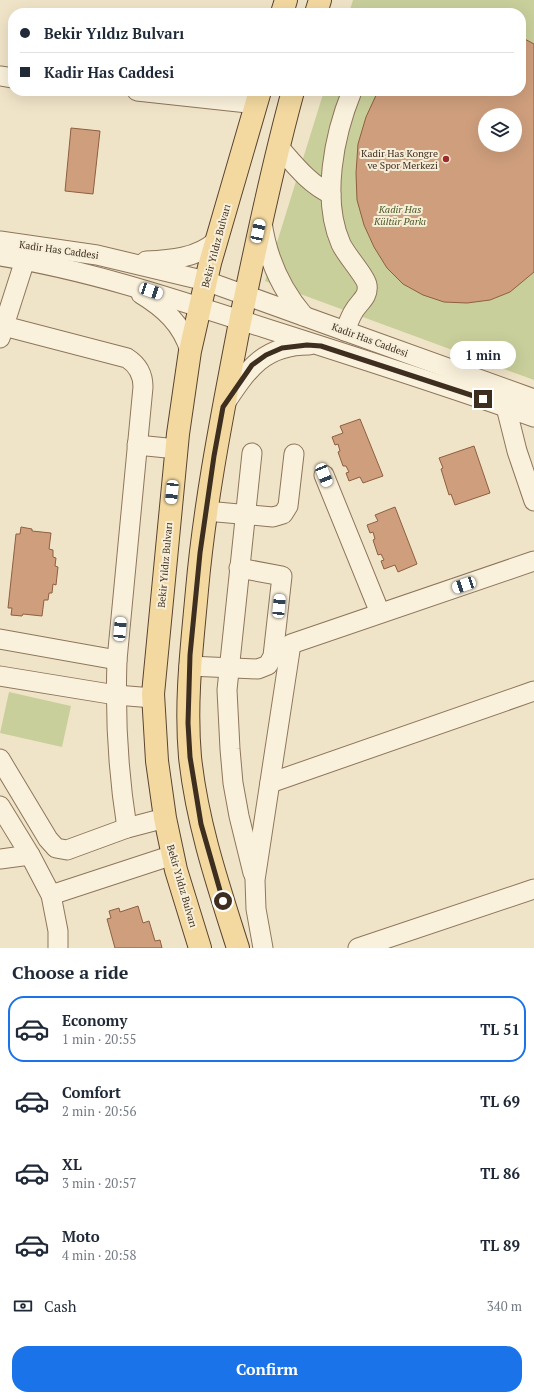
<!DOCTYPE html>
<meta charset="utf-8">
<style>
body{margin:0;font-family:"PT Serif",serif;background:#f2f2f3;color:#1f2937;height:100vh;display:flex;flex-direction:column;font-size:15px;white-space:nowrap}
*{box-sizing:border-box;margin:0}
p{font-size:13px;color:#747a83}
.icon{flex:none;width:22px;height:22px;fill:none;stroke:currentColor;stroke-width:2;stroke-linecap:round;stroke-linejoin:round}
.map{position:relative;height:948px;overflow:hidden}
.details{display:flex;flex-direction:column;background:#fff;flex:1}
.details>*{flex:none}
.top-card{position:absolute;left:8px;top:8px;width:518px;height:88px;border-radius:16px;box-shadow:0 4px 16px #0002;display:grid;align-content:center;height:88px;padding:0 12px;background:#fff}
.buttons{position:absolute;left:478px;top:108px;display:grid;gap:8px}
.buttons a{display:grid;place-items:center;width:44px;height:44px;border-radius:50%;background:#fff;box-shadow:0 4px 16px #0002;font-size:20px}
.end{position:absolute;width:18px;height:18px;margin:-9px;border:5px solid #3d2e20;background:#fff;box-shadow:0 0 0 2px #fff}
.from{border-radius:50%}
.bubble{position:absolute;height:28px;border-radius:14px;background:#fff;box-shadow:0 4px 16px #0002;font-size:13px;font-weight:600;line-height:28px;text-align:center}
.car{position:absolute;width:12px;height:24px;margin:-12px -6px;border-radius:5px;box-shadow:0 0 3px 1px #0007;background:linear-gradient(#fff 24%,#345 0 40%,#fff 0 76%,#345 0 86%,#fff 0)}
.top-card b{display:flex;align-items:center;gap:14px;height:38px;font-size:15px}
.top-card b+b{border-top:1px solid #e0e1e3}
.top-card i{width:10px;height:10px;background:#1f2937}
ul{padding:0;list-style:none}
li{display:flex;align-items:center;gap:12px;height:66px;margin:0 8px 6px;padding:0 4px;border:2px solid transparent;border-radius:16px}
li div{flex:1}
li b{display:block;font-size:15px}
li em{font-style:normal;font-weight:600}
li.on{border-color:#1a73e8}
li>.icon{width:36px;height:36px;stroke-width:1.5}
h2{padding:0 12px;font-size:18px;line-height:48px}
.pay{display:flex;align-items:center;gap:10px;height:44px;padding:0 12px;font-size:15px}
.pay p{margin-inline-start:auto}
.primary-button{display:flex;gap:8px;margin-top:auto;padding:8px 12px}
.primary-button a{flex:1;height:46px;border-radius:16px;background:#1a73e8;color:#fff;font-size:16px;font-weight:600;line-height:46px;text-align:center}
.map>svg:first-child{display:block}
.green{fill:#c9cf9b;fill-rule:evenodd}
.building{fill:#cf9f7d;stroke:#8d5f41;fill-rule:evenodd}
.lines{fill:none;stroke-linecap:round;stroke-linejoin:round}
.minor-casing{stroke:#8d765c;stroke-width:21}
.major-casing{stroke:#5b4430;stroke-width:24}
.minor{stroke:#faf1dc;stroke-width:19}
.major{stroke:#f3d9a0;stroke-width:22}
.route{stroke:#3d2e20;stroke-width:5}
.poi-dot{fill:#9e2a2b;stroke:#f7eed8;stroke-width:1.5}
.labels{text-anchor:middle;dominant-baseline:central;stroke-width:4;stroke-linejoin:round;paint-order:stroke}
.poi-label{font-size:10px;fill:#3d2e20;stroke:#f7eed8;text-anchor:end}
.park-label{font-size:10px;font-style:italic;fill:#4d5a26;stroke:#f7eed8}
.street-label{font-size:10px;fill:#3d2e20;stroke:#f7eed8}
</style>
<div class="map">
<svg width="534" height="948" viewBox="0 0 534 948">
<rect width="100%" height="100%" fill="#f0e4c8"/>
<g class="green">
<path d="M353 0H534V380L265 281 324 91H521V13H349ZM485 115H515V145H485Z"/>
<path d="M9 692 71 706 62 747 0 733Z"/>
</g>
<g class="building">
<path d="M521 37 534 44V272L510 292 490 300 467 303 444 302 423 295 403 284 387 268 374 247 364 225 357 200 356 173 358 144 366 117 378 91H521ZM485 115H515V145H485Z"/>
<path d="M71 128 100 131 93 194 65 191Z"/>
<path d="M360 419 383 476 363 483 360 477 349 481 346 473 349 472 346 466H343L338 452 340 451 338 444 335 445 332 437 343 433 340 426Z"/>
<path d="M474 446 490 493 455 505 451 494 449 495 441 469 443 468 439 458Z"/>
<path d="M395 507 417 564 398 572 395 565 384 569 381 561 384 560 381 554 378 555 373 540 375 539 373 532 370 533 367 525 378 521 375 515Z"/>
<path d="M21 527 32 529V531L51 533 49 549 53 550V557L56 558 55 566 58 567 56 585 53 584 52 593H49L48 600H44L42 616 23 614 22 616 11 615 12 608H8L16 534H20Z"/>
<path d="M138 906 143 923 149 921 155 941 160 940 162 948H115L107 919 111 918 109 911 119 908 120 912Z"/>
</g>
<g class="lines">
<g class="minor-casing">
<g id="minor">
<path d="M0 76 13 78"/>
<path d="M137 91 257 104"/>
<path d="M278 146C294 164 309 184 331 194"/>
<path d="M262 222C267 258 280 288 304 316"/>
<path d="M0 241 97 255 206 281 534 399"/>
<path d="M0 256C93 271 181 301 271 330 359 358 447 386 534 417"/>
<path d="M146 261C171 260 197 258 216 241"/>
<path d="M141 294C164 308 182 324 190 351"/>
<path d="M345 331C348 324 350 317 354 311 359 302 369 297 367 285 366 277 346 255 341 244 321 199 334 135 352 91"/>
<path d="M0 338 25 260"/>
<path d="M226 402C248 369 264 345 309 345"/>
<path d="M506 407 517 451 534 501"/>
<path d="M137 445 177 449"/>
<path d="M252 453 227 690 230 749 233 783 239 816 253 873"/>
<path d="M324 475 380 613"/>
<path d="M206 511 273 517 283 514 288 506 294 454"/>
<path d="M0 639 117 660 143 387C143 374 138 365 127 358L4 326"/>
<path d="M117 660C115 717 118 772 127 828L165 818"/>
<path d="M189 666 258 669 268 665 273 656 282 576 239 568"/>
<path d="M0 676 116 695 153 698"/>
<path d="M0 759 48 839 56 848 67 850 127 828"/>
<path d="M270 783 534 691"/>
<path d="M0 806 30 855 51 895 58 931V948"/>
<path d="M0 859 30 855"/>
<path d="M51 895 173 855"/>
<path d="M263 948 256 909 255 880 291 644 534 561"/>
<path d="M358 948 534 889"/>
</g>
</g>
<g class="major-casing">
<g id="major">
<path d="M282 13 286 0"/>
<path d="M316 13 320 0"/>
<path d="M200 948 176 870 165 818 157 761 153 694 178 434 190 351 210 263 260 91"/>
<path d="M238 948C218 885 197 823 190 757 185 701 192 646 197 590 205 500 223 411 240 322 256 244 272 168 293 91"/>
</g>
</g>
<use href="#minor" class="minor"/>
<use href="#major" class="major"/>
</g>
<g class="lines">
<path class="route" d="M223 901 201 824 190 757 188 723 190 655 200 553 214 456 223 407 252 365 266 355 282 348 307 345 321 346 483 399"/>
</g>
<circle class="poi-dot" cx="446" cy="159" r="4"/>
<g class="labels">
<g class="poi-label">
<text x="438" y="153">Kadir Has Kongre<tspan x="438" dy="12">ve Spor Merkezi</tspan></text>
</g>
<g class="park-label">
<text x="400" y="209">Kadir Has<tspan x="400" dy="12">Kültür Parkı</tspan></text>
</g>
<g class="street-label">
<text transform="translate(216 246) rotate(-75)">Bekir Yıldız Bulvarı</text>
<text transform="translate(59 250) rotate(8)">Kadir Has Caddesi</text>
<text transform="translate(370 340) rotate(20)">Kadir Has Caddesi</text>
<text transform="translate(165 565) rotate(-85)">Bekir Yıldız Bulvarı</text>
<text transform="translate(182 886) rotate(74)">Bekir Yıldız Bulvarı</text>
</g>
</g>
</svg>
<div class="buttons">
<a><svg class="icon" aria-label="layers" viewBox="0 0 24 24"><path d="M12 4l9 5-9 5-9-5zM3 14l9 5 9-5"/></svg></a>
</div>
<i class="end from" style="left:223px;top:901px"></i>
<i class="end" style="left:483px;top:399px"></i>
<div class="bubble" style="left:450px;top:341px;width:66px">1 min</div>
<i class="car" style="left:258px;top:231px;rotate:12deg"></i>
<i class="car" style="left:151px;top:291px;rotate:109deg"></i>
<i class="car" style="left:324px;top:475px;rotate:158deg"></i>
<i class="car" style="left:172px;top:492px;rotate:186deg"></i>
<i class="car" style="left:464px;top:585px;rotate:251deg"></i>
<i class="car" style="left:279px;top:606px;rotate:5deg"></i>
<i class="car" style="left:120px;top:629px;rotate:5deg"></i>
<div class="top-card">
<b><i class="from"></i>Bekir Yıldız Bulvarı</b>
<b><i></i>Kadir Has Caddesi</b>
</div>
</div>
<section class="details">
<h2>Choose a ride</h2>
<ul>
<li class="on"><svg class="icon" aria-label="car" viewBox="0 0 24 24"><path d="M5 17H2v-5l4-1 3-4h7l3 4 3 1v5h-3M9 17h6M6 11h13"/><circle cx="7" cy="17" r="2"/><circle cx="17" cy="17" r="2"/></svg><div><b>Economy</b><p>1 min · 20:55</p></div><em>TL 51</em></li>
<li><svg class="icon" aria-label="car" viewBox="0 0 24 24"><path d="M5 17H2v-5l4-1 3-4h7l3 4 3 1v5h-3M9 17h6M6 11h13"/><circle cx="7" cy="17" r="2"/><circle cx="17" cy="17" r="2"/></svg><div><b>Comfort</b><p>2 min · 20:56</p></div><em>TL 69</em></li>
<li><svg class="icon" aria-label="car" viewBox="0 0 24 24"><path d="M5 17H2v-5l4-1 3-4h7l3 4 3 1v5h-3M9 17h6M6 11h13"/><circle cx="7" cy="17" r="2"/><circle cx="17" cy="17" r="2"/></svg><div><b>XL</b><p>3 min · 20:57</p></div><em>TL 86</em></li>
<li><svg class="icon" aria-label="car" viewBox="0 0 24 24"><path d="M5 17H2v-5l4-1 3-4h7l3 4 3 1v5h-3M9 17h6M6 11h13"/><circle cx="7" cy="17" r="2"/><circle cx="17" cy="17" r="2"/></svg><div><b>Moto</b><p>4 min · 20:58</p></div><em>TL 89</em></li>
</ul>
<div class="pay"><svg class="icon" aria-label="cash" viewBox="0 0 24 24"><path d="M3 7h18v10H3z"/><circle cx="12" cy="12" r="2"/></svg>Cash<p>340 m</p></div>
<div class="primary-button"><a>Confirm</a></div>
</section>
